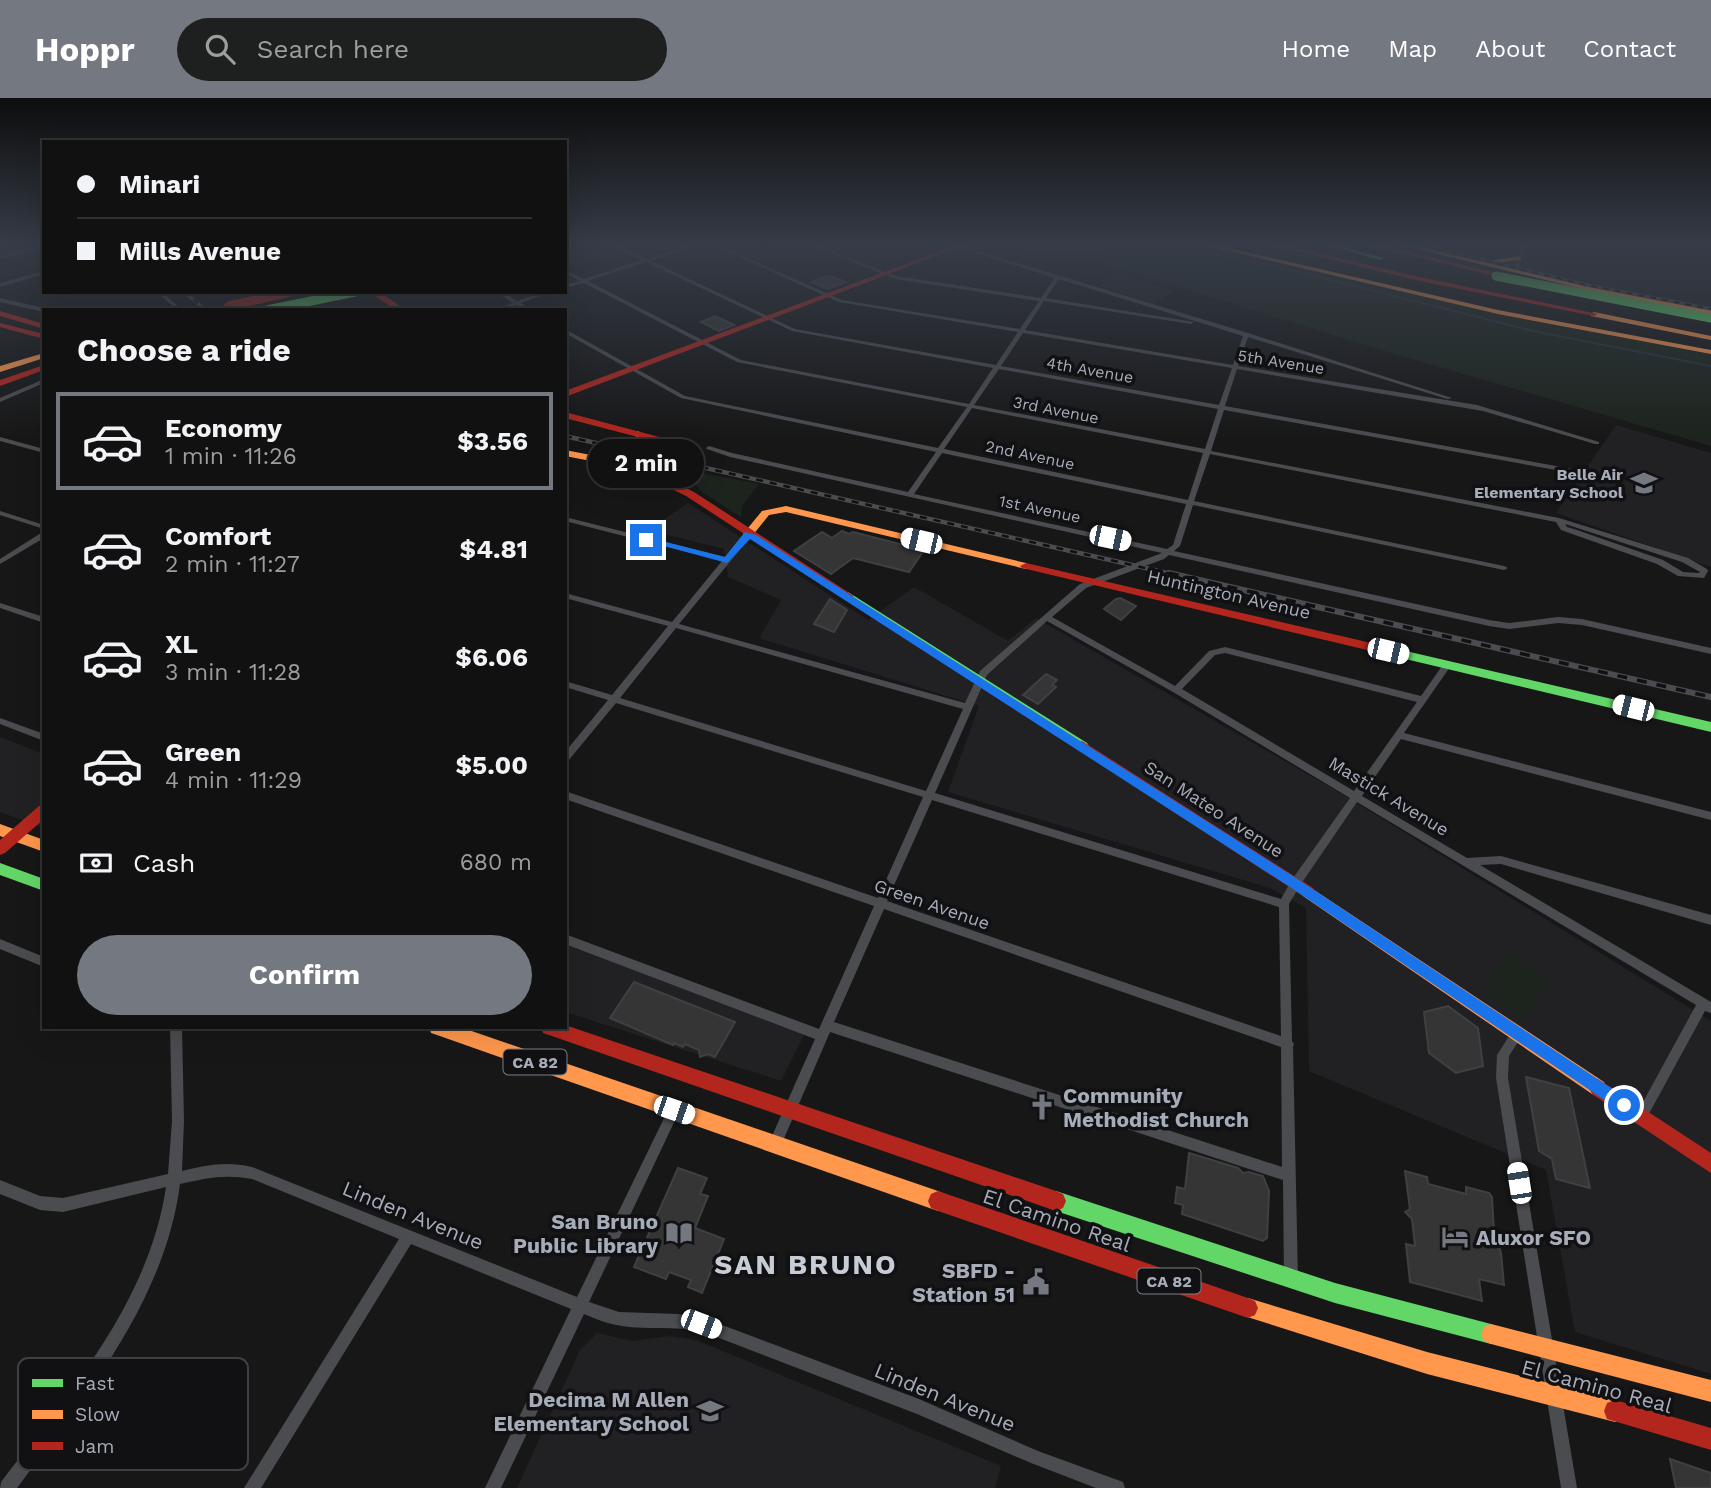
<!DOCTYPE html>
<meta charset="utf-8">
<style>
body{margin:0;font-family:"Work Sans",sans-serif;background:#1e1f1f;color:#f1f3f6;height:100vh;display:flex;flex-direction:column;font-size:26px;white-space:nowrap}
*{box-sizing:border-box;margin:0}
p{font-size:23px;color:#9c9d9f}
.icon{flex:none;width:38px;height:38px;fill:none;stroke:currentColor;stroke-width:2;stroke-linecap:round;stroke-linejoin:round}
.map{position:relative;flex:1;overflow:hidden}
.details{position:absolute;left:42px;top:210px;width:525px;height:721px;display:flex;flex-direction:column;background:#111;border-radius:0px;box-shadow:0 7px 28px #0002,0 0 0 2px #303131}
.details>*{flex:none}
.banner{position:absolute;left:42px;top:42px;width:525px;height:154px;border-radius:0px;box-shadow:0 7px 28px #0002,0 0 0 2px #303131;display:grid;align-content:center;height:154px;padding:0 35px;background:#111}
.end{position:absolute;width:32px;height:32px;margin:-16px;border:9px solid #1a73e8;background:#fff;box-shadow:0 0 0 4px #fff}
.from{border-radius:50%}
.bubble{position:absolute;height:49px;border-radius:24px;background:#111;box-shadow:0 7px 28px #0002,0 0 0 2px #303131;font-size:23px;font-weight:700;line-height:49px;text-align:center}
.car{position:absolute;width:21px;height:42px;margin:-21px -10px;border-radius:9px;box-shadow:0 0 5px 2px #0007;background:linear-gradient(#fff 24%,#345 0 40%,#fff 0 76%,#345 0 86%,#fff 0)}
.banner b{display:flex;align-items:center;gap:24px;height:66px;font-size:26px}
.banner b+b{border-top:2px solid #303131}
.banner i{width:18px;height:18px;background:#f1f3f6}
ul{padding:0;list-style:none}
li{display:flex;align-items:center;gap:21px;height:98px;margin:0 14px 10px;padding:0 21px;border:4px solid transparent;border-radius:0px}
li div{flex:1}
li b{display:block;font-size:26px}
li em{font-style:normal;font-weight:700}
li.current{border-color:#747880}
li>.icon{width:63px;height:63px;stroke-width:1.5}
h2{padding:0 35px;font-size:32px;line-height:84px}
.pay{display:flex;align-items:center;gap:18px;height:77px;padding:0 35px;font-size:26px}
.pay p{margin-inline-start:auto}
.primary-button{display:flex;gap:14px;margin-top:auto;padding:14px 35px}
.primary-button a{flex:1;height:80px;border-radius:42px;background:#747880;color:#fff;font-size:28px;font-weight:700;line-height:80px;text-align:center}
header{display:flex;align-items:center;gap:42px;box-sizing:border-box;height:98px;padding:0 35px;background:#747880;color:#fff}
header strong{font-size:33px}
nav{display:flex;gap:38px;margin-inline-start:auto;font-size:24px}
.search{width:490px;height:63px;background:#1e1f1f;display:flex;align-items:center;gap:18px;box-sizing:border-box;padding:0 24px;border-radius:38px;color:#9c9d9f;font-size:26px}
.map>svg:first-child{display:block}
.built{fill:#212123}
.green{fill:#1c241d}
.lines{fill:none;stroke-linecap:round;stroke-linejoin:round}
.stream{stroke:#29323a;stroke-width:2}
.building{fill:#353536;stroke:#3f4043;stroke-width:2}
.street{fill:#4a4c50;fill-rule:evenodd}
.fast{fill:#63d668;fill-rule:evenodd}
.slow{fill:#ff974d;fill-rule:evenodd}
.jam{fill:#b3261e;fill-rule:evenodd}
.rail-far2-casing{stroke:#4a4c4f;stroke-width:3.5}
.rail-far1-casing{stroke:#4a4c4f;stroke-width:4.5}
.rail-casing{stroke:#4a4c4f;stroke-width:6}
.rail-far2{stroke:#111113;stroke-width:2;stroke-dasharray:6;stroke-linecap:butt}
.rail-far1{stroke:#111113;stroke-width:2.5;stroke-dasharray:7;stroke-linecap:butt}
.rail{stroke:#111113;stroke-width:3.5;stroke-dasharray:10;stroke-linecap:butt}
.fast-bridge{stroke:#63d668;stroke-width:9}
.jam-bridge{stroke:#b3261e;stroke-width:9}
.route{fill:#1a73e8}
.labels{text-anchor:middle;dominant-baseline:central;stroke-width:7;stroke-linejoin:round;paint-order:stroke}
.far-street-label{font-size:16px;fill:#a6adb9;stroke:#111113}
.far-poi-label{font-size:16px;font-weight:bold;fill:#a6adb9;stroke:#111113;text-anchor:end}
.shield{fill:#111113;stroke:#797e87;stroke-width:2}
.shield-label{font-size:16px;font-weight:bold;fill:#a6adb9}
.street-label{font-size:18px;fill:#a6adb9;stroke:#111113}
.near-poi-label{font-size:21px;font-weight:bold;fill:#a6adb9;stroke:#111113;text-anchor:end}
.near-street-label{font-size:21px;fill:#a6adb9;stroke:#111113}
.near-district-label{font-size:28px;font-weight:bold;letter-spacing:2px;fill:#c8ccd5;stroke:#111113}
.key{fill:#111113;stroke:#3e4045;stroke-width:2}
.key-label{font-size:19px;fill:#a6adb9}
</style>
<header>
<strong>Hoppr</strong>
<div class="search"><svg class="icon" aria-label="search" viewBox="0 0 24 24"><circle cx="10" cy="10" r="6"/><path d="M15 15l6 6"/></svg>Search here</div>
<nav><a>Home</a><a>Map</a><a>About</a><a>Contact</a></nav>
</header>
<div class="map">
<svg width="1711" height="1390" viewBox="0 0 1711 1390">
<rect width="100%" height="100%" fill="#171717"/>
<g class="built">
<path d="M1357 146H1711V225L1590 201Z"/>
<path d="M1616 327 1711 355V469L1556 415Z"/>
<path d="M688 405 868 522 914 489 1008 543 1036 520 1342 696 1711 923V1276L1575 1234 1546 1072 1309 973 1306 810 1270 790 948 694 979 608 759 540 781 502 728 479 724 451 648 432Z"/>
<path d="M0 639 44 656V730L0 714Z"/>
<path d="M565 845 806 933 781 983 565 914Z"/>
<path d="M597 1235 632 1243 669 1238 696 1242 1001 1368 995 1390H517L580 1252Z"/>
</g>
<g class="green">
<path d="M1040 146H1203L1387 189 1711 256V348L1388 254Z"/>
<path d="M1120 176 1175 193 1154 206 1098 188Z"/>
<path d="M681 371 759 386 742 408 741 419 702 394Z"/>
<path d="M1510 855 1543 875 1547 884 1524 921 1482 893Z"/>
</g>
<g class="lines">
<path class="stream" d="M1025 151 1187 150 1311 177 1533 233 1711 268"/>
</g>
<g class="building">
<path d="M828 178H831L846 184 828 191 811 184Z"/>
<path d="M715 218 734 227 719 233 701 224Z"/>
<path d="M842 433 849 436 853 434 924 452 909 474 853 460 831 476 794 453 822 434 832 440Z"/>
<path d="M1120 500 1136 508 1121 522 1104 511 1116 501Z"/>
<path d="M830 501 847 512 834 534 814 526Z"/>
<path d="M1046 576 1057 582 1052 587 1056 589 1038 606 1023 597Z"/>
<path d="M634 884 735 924 715 959 708 956 700 959 699 952 685 946 683 949 674 945 673 947 610 920Z"/>
<path d="M1448 908 1478 930 1483 968 1456 975 1429 955 1424 914Z"/>
<path d="M1526 979 1569 990 1590 1090 1556 1081 1552 1061 1539 1053Z"/>
<path d="M1189 1055 1238 1070 1243 1075 1249 1074 1263 1078 1269 1093 1267 1140 1263 1143 1182 1116 1183 1107 1175 1105 1177 1089 1185 1091Z"/>
<path d="M678 1070 707 1080 700 1096 708 1098 695 1130 724 1141 702 1195 688 1189 691 1182 669 1174 666 1181 634 1169Z"/>
<path d="M1405 1073 1427 1079 1428 1086 1466 1096V1089L1489 1095 1492 1099 1494 1134 1501 1155 1504 1187 1479 1181 1482 1203 1410 1184 1406 1146 1415 1148 1412 1121 1405 1114 1410 1111Z"/>
<path d="M1670 1361 1711 1375V1390H1676Z"/>
</g>
<g class="lines">
<g class="street">
<path d="M611 146H615L647 161 693 146H700L651 163 795 231 996 267 1018 234 839 204 710 146H716L842 202 1020 231 1039 203 895 181 808 146H814L896 178 1041 200 1055 180 956 149 958 147 1248 235 1452 300 1447 301 1248 239 1238 268 1477 307 1599 344V346H1595L1483 313 1237 271 1225 308 1578 372 1581 374 1578 376 1224 312 1211 353 1559 420 1688 460 1707 471 1708 473 1704 480 1678 478 1657 466 1561 432 1556 424 1210 356 1194 403 1504 468 1508 470 1504 472 1193 407 1180 448 1174 453 1489 522 1509 525 1558 519 1582 521 1711 550V556L1582 527 1558 525 1509 531 1489 528 1169 457 1164 461 1086 490 1052 519 1175 588 1209 553 1225 549 1421 598 1444 565H1450L1451 567 1450 569 1404 635 1711 714V722L1401 641 1362 698 1467 760 1501 758 1711 817V827L1501 766 1480 767 1711 904V915L1705 913 1645 1023 1641 1025 1637 1023 1635 1019 1637 1015 1696 907 1357 704 1299 789 1289 806 1292 943 1294 946 1293 949 1298 1181 1296 1186 1291 1188 1286 1186 1284 1181 1283 1082 830 934 779 1052 774 1053 769 1052 768 1047 815 941 565 846V836L819 931 874 808 565 701V693L878 800 923 699 616 605 568 663 565 664V654L608 602 565 589V583L612 597 668 528 565 500V495L672 524 722 463 565 423V419L725 459 745 434H751V438L679 526 965 605 980 573 1080 486 1162 455 730 359 707 351 706 350 709 348 732 355 908 394 936 354 681 300 565 235V231L685 298 938 350 967 309 737 264 584 185 565 190V187L580 183 565 175V172L584 181 642 162 611 148ZM646 164 792 233 993 270 969 306 741 262 588 183ZM1059 181 1243 238 1233 267 1025 232 1044 203 1191 226 1194 224 1046 200ZM1023 235 1232 270 1219 307 1001 268ZM999 271 1218 311 1205 351 974 307ZM972 310 1203 355 1188 402 944 351ZM942 355 1186 406 1173 447 1167 451 914 396ZM1565 426 1682 464 1700 474 1699 475 1683 474 1663 462 1577 432 1567 429ZM1047 523 1173 594 1350 700 1291 783 1281 801 935 695 987 577ZM676 530 963 611 926 693 620 600ZM1225 555 1417 604 1354 693 1182 591 1215 557ZM932 702 1279 809 1281 938 887 803ZM884 811 1281 949 1282 1069 834 924Z"/>
<path d="M1521 146H1525L1518 173 1516 174 1514 173Z"/>
<path d="M44 147V150L0 161V158Z"/>
<path d="M44 173V176L0 189V185Z"/>
<path d="M157 194H162L182 212H177Z"/>
<path d="M496 194H502L517 203 544 194H552L521 205 531 212H525L516 207 502 212H494L513 205Z"/>
<path d="M0 200 44 210 46 212H44V214L0 204Z"/>
<path d="M44 281V285L0 304V300Z"/>
<path d="M0 339 44 351V355L0 343Z"/>
<path d="M0 413 44 427V431L0 417Z"/>
<path d="M41 435H44V440L0 466V461Z"/>
<path d="M0 505 44 519V525L0 510Z"/>
<path d="M0 620 44 636V643L0 626Z"/>
<path d="M0 841 44 859V869L0 851Z"/>
<path d="M170 929H182L184 1023 182 1073C207 1067 226 1063 252 1069L577 1199 670 1008 674 1006 678 1008 680 1012 678 1016 589 1204 619 1214 678 1216 701 1219 919 1301 1038 1353 1123 1384 1125 1390H1096L1031 1365 917 1316 701 1233C675 1228 648 1232 622 1228 608 1226 596 1221 584 1216L501 1390H485L571 1211 411 1146 261 1390H244L399 1141 252 1081C224 1076 207 1080 180 1086 165 1203 85 1299 17 1390H0L1 1384C69 1295 149 1204 166 1089L63 1114 40 1112 0 1096V1082L40 1098 63 1100 168 1076 172 1023Z"/>
<path d="M1517 931 1521 932 1523 936 1509 958 1508 980 1577 1390H1561L1496 980 1497 957 1513 932Z"/>
</g>
<g class="fast">
<path d="M565 146H573L565 149Z"/>
<path d="M1323 146H1334L1384 160 1380 162Z"/>
<path d="M848 494 1087 645 1089 648 1087 651H1077L844 501 842 498Z"/>
<path d="M1380 547 1711 624V634L1376 554 1374 551Z"/>
<path d="M0 765 44 781V793L0 777Z"/>
<path d="M1056 1093 1335 1185 1491 1226 1498 1229 1501 1236 1498 1243 1491 1246 1335 1205 1056 1113 1049 1110 1046 1103 1049 1096Z"/>
</g>
<g class="slow">
<path d="M1199 146H1211L1498 212 1711 252V256L1498 216Z"/>
<path d="M1396 146H1408L1596 190 1711 212V216L1596 194Z"/>
<path d="M1519 158 1522 162 1493 165 1489 163Z"/>
<path d="M229 206H232V210L210 212Z"/>
<path d="M1594 214 1711 238V242L1591 218 1590 216Z"/>
<path d="M44 255V260L0 274V268Z"/>
<path d="M638 333 651 342 656 352 650 364 653 368 644 376 639 373 643 368 640 364 646 352 644 345 633 336Z"/>
<path d="M565 352 612 361 617 364 612 367 565 358Z"/>
<path d="M786 408 1026 465 1032 468 1026 471 786 414 769 417 752 438H744L743 436 762 413Z"/>
<path d="M0 726 44 742V754L0 738Z"/>
<path d="M1308 788 1604 984 1607 990 1604 996 1598 999 1592 996 1303 798 1300 794 1303 790Z"/>
<path d="M429 929H460L938 1093 945 1096 948 1103 945 1110 938 1113 437 937 431 935Z"/>
<path d="M1248 1200 1427 1254 1615 1302 1623 1305 1626 1313 1623 1321 1615 1324 1427 1276 1241 1217 1238 1210 1241 1203Z"/>
<path d="M1491 1226 1711 1282V1304L1491 1246 1484 1243 1481 1236 1484 1229Z"/>
</g>
<g class="jam">
<path d="M959 146H968L565 299V293Z"/>
<path d="M1267 146H1279L1420 179 1598 216 1594 218 1420 183Z"/>
<path d="M1363 146H1375L1517 180 1513 182Z"/>
<path d="M369 194H379L406 212H396Z"/>
<path d="M0 213 44 226V231L0 218Z"/>
<path d="M0 225 44 236V241L0 229Z"/>
<path d="M44 267V272L0 288V282Z"/>
<path d="M565 314 663 340C671 352 670 358 661 369L645 370V366L655 364C661 357 661 352 657 344L565 320Z"/>
<path d="M604 361 658 376 694 394 854 498 848 502 844 501 686 398 650 380 601 366 599 364Z"/>
<path d="M1026 465 1380 547 1386 551 1380 555 1022 470 1020 468Z"/>
<path d="M1082 643 1313 790 1316 794 1313 798 1308 800 1303 798 1077 651 1075 648Z"/>
<path d="M44 707V721L5 755 0 757V742L39 708Z"/>
<path d="M565 927 1056 1093 1063 1096 1066 1103 1063 1110 1056 1113 549 937 543 935 541 929H565Z"/>
<path d="M1598 981 1711 1055V1075L1592 996 1589 990 1592 984Z"/>
<path d="M938 1093 1248 1200 1255 1203 1258 1210 1255 1217 1248 1220 938 1113 931 1110 928 1103 931 1096Z"/>
<path d="M1615 1302 1711 1330V1352L1607 1321 1604 1313 1607 1305Z"/>
</g>
<g class="rail-far2-casing">
<g id="rail-far2">
<path d="M1416 146 1587 187 1711 211"/>
<path d="M184 194 206 212"/>
</g>
</g>
<g class="rail-far1-casing">
<path id="rail-far1" d="M565 338 1176 477"/>
</g>
<g class="rail-casing">
<path id="rail" d="M1169 475 1711 599"/>
</g>
<use href="#rail-far2" class="rail-far2"/>
<use href="#rail-far1" class="rail-far1"/>
<use href="#rail" class="rail"/>
<g class="fast-bridge">
<path d="M1496 178 1711 220"/>
<path d="M267 212 355 194"/>
</g>
<path class="jam-bridge" d="M229 208 290 194"/>
</g>
<linearGradient id="sky" x2="0" y2="1"><stop stop-color="#0d0d0d"/><stop offset="0.43" stop-color="#363c47"/><stop offset="1" stop-color="#363c47" stop-opacity="0"/></linearGradient>
<rect width="1711" height="341" fill="url(#sky)"/>
<path class="route" d="M745 434 756 437 1299 782 1629 1002 1631 1007 1629 1012H1619L1290 789 750 441 727 465 642 442 646 439 725 459Z"/>
<defs>
<g id="school-bare" transform="scale(2.1)"><path d="M0-5L7-2L0 1L-7-2ZM-4 1L0 2.5L4 1V4Q0 6-4 4Z" fill="#747880" stroke="#111113" stroke-width="2.5" paint-order="stroke"/></g>
<g id="church-bare" transform="scale(2.1)"><path d="M-1.2-6h2.4v3.5h3.3v2.4h-3.3V6h-2.4V-.1h-3.3v-2.4h3.3Z" fill="#747880" stroke="#111113" stroke-width="2.5" paint-order="stroke"/></g>
<g id="library-bare" transform="scale(2.1)"><path d="M-6-4Q-3-5.5-.7-3.5V5Q-3 3-6 4ZM6-4Q3-5.5 .7-3.5V5Q3 3 6 4Z" fill="#747880" stroke="#111113" stroke-width="2.5" paint-order="stroke"/></g>
<g id="hotel-bare" transform="scale(2.1)"><path d="M-6-4.5h1.5V1H6V5H4.5V3h-9V5H-6ZM-4 0a1.8 1.8 0 1 1 3.6 0ZM.5 0V-2.5h3Q6-2.5 6 0Z" fill="#747880" stroke="#111113" stroke-width="2.5" paint-order="stroke"/></g>
<g id="civic-bare" transform="scale(2.1)"><path d="M-.6-6.5H3V-4.5H.6V-3L4-1V1h2V6H-6V1h2V-1L-.6-3ZM-1.2 2.5V6h2.4V2.5Z" fill="#747880" stroke="#111113" stroke-width="2.5" paint-order="stroke"/></g>
</defs>
<g fill-rule="evenodd">
<use href="#school-bare" x="1644" y="385"/>
<use href="#church-bare" x="1042" y="1009"/>
<use href="#library-bare" x="679" y="1135"/>
<use href="#hotel-bare" x="1455" y="1139"/>
<use href="#civic-bare" x="1036" y="1184"/>
<use href="#school-bare" x="710" y="1313"/>
</g>
<g class="labels">
<g class="far-street-label">
<text transform="translate(1281 264) rotate(9)">5th Avenue</text>
<text transform="translate(1090 272) rotate(10)">4th Avenue</text>
<text transform="translate(1056 312) rotate(11)">3rd Avenue</text>
<text transform="translate(1030 357) rotate(12)">2nd Avenue</text>
<text transform="translate(1040 411) rotate(12)">1st Avenue</text>
</g>
<g class="far-poi-label">
<text x="1623" y="376">Belle Air<tspan x="1623" dy="18">Elementary School</tspan></text>
</g>
<g class="shield">
<rect x="503.5" y="951.5" width="63" height="25" rx="5"/>
<rect x="1137.5" y="1170.5" width="63" height="25" rx="5"/>
</g>
<g class="shield-label">
<text x="535" y="964">CA 82</text>
<text x="1169" y="1183">CA 82</text>
</g>
<g class="street-label">
<text transform="translate(1229 496) rotate(13)">Huntington Avenue</text>
<text transform="translate(1389 698) rotate(31)">Mastick Avenue</text>
<text transform="translate(1214 711) rotate(33)">San Mateo Avenue</text>
<text transform="translate(932 806) rotate(19)">Green Avenue</text>
</g>
<g class="near-poi-label">
<text x="1063" y="997" text-anchor="start">Community<tspan x="1063" dy="24">Methodist Church</tspan></text>
<text x="658" y="1123">San Bruno<tspan x="658" dy="24">Public Library</tspan></text>
<text x="1476" y="1139" text-anchor="start">Aluxor SFO</text>
<text x="1015" y="1172">SBFD -<tspan x="1015" dy="24">Station 51</tspan></text>
<text x="689" y="1301">Decima M Allen<tspan x="689" dy="24">Elementary School</tspan></text>
</g>
<g class="near-street-label">
<text transform="translate(413 1117) rotate(22)">Linden Avenue</text>
<text transform="translate(1057 1122) rotate(19)">El Camino Real</text>
<text transform="translate(1597 1288) rotate(15)">El Camino Real</text>
<text transform="translate(945 1299) rotate(22)">Linden Avenue</text>
</g>
<g class="near-district-label">
<text x="806" y="1166">SAN BRUNO</text>
</g>
</g>
<rect x="18" y="1260" width="230" height="112" rx="10" class="key"/>
<rect x="32" y="1281" width="31" height="8" fill="#63d668"/>
<rect x="32" y="1312" width="31" height="9" fill="#ff974d"/>
<rect x="32" y="1344" width="31" height="8" fill="#b3261e"/>
<g class="key-label">
<text x="75" y="1292">Fast</text>
<text x="75" y="1323">Slow</text>
<text x="75" y="1355">Jam</text>
</g>
</svg>
<i class="end from" style="left:1624px;top:1007px"></i>
<i class="end" style="left:646px;top:442px"></i>
<div class="bubble" style="left:588px;top:341px;width:116px">2 min</div>
<i class="car" style="left:1110px;top:440px;rotate:102deg"></i>
<i class="car" style="left:921px;top:443px;rotate:283deg"></i>
<i class="car" style="left:1388px;top:553px;rotate:103deg"></i>
<i class="car" style="left:1633px;top:610px;rotate:284deg"></i>
<i class="car" style="left:674px;top:1012px;rotate:109deg"></i>
<i class="car" style="left:1519px;top:1085px;rotate:351deg"></i>
<i class="car" style="left:701px;top:1226px;rotate:111deg"></i>
<div class="banner">
<b><i class="from"></i>Minari</b>
<b><i></i>Mills Avenue</b>
</div>
<section class="details">
<h2>Choose a ride</h2>
<ul>
<li class="current"><svg class="icon" aria-label="car" viewBox="0 0 24 24"><path d="M5 17H2v-5l4-1 3-4h7l3 4 3 1v5h-3M9 17h6M6 11h13"/><circle cx="7" cy="17" r="2"/><circle cx="17" cy="17" r="2"/></svg><div><b>Economy</b><p>1 min · 11:26</p></div><em>$3.56</em></li>
<li><svg class="icon" aria-label="car" viewBox="0 0 24 24"><path d="M5 17H2v-5l4-1 3-4h7l3 4 3 1v5h-3M9 17h6M6 11h13"/><circle cx="7" cy="17" r="2"/><circle cx="17" cy="17" r="2"/></svg><div><b>Comfort</b><p>2 min · 11:27</p></div><em>$4.81</em></li>
<li><svg class="icon" aria-label="car" viewBox="0 0 24 24"><path d="M5 17H2v-5l4-1 3-4h7l3 4 3 1v5h-3M9 17h6M6 11h13"/><circle cx="7" cy="17" r="2"/><circle cx="17" cy="17" r="2"/></svg><div><b>XL</b><p>3 min · 11:28</p></div><em>$6.06</em></li>
<li><svg class="icon" aria-label="car" viewBox="0 0 24 24"><path d="M5 17H2v-5l4-1 3-4h7l3 4 3 1v5h-3M9 17h6M6 11h13"/><circle cx="7" cy="17" r="2"/><circle cx="17" cy="17" r="2"/></svg><div><b>Green</b><p>4 min · 11:29</p></div><em>$5.00</em></li>
</ul>
<div class="pay"><svg class="icon" aria-label="cash" viewBox="0 0 24 24"><path d="M3 7h18v10H3z"/><circle cx="12" cy="12" r="2"/></svg>Cash<p>680 m</p></div>
<div class="primary-button"><a>Confirm</a></div>
</section>
</div>
